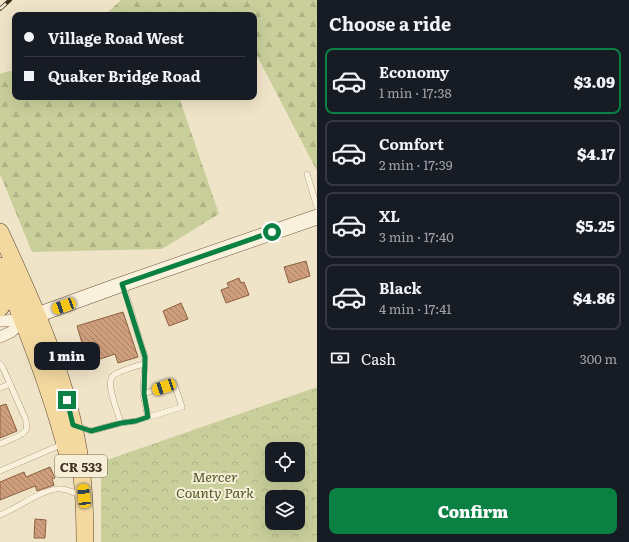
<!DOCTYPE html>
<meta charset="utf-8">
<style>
body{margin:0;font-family:Literata,serif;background:#242831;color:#f1f3f6;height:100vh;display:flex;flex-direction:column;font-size:15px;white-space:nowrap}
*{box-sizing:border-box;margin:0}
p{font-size:13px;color:#9ea1a6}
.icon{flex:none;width:22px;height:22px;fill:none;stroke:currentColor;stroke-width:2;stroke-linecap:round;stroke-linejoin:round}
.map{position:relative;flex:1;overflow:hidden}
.side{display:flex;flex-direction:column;background:#171b24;width:312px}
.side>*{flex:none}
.hud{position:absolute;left:12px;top:12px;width:245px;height:88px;border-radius:8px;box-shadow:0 4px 16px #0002;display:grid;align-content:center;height:88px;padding:0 12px;background:#171b24}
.tools{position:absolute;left:265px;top:442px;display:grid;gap:8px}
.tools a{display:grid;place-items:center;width:40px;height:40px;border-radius:8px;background:#171b24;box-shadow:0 4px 16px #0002;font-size:20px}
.end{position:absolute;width:18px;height:18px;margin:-9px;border:5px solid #0b8043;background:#fff;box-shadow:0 0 0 2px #fff}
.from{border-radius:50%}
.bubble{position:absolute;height:28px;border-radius:8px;background:#171b24;box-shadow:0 4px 16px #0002;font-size:13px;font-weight:800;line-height:28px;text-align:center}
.car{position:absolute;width:12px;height:24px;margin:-12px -6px;border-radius:5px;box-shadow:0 0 3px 1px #0007;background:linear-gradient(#f5c518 24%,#345 0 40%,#f5c518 0 76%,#345 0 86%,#f5c518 0)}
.hud b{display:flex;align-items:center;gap:14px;height:38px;font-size:15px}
.hud b+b{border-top:1px solid #363941}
.hud i{width:10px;height:10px;background:#f1f3f6}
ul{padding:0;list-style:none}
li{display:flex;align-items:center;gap:12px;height:66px;margin:0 8px 6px;padding:0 4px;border:2px solid #363941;border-radius:8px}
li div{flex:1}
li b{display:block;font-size:15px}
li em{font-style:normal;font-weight:800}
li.current{border-color:#0b8043}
li>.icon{width:36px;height:36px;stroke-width:1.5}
h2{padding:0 12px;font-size:18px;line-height:48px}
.pay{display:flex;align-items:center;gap:10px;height:44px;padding:0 12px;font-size:15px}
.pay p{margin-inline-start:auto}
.action{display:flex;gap:8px;margin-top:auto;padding:8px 12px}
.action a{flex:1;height:46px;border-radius:8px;background:#0b8043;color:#fff;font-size:16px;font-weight:800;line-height:46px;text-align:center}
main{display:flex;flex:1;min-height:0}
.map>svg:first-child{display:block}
.forest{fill:url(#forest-firs)}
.park{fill:url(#park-crowns);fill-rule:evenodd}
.building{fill:url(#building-back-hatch);stroke:#8d5f41}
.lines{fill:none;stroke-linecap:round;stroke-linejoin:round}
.lane-casing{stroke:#8d765c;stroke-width:6}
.street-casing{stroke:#8d765c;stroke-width:12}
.secondary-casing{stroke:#6f573f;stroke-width:16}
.primary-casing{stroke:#5b4430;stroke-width:18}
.lane{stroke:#faf1dc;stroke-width:5.5}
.street{stroke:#faf1dc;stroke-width:11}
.secondary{stroke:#faf1dc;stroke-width:15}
.primary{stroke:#f3d9a0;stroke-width:17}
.rail-casing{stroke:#3d2e20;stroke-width:4}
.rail{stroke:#f7eed8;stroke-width:2.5;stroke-dasharray:8;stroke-linecap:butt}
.route{stroke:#0b8043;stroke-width:5}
.labels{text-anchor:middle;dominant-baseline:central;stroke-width:4;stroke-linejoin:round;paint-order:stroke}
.shield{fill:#f7eed8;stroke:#756857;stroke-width:1}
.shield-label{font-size:13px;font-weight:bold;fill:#3d2e20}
.park-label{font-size:14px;font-style:italic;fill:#4d5a26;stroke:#f7eed8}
</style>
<main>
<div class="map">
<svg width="317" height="542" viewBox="0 0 317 542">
<defs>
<pattern id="forest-firs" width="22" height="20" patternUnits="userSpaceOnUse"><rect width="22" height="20" fill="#c9cf9b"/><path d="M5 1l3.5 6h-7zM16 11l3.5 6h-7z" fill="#aeb285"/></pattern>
<pattern id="park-crowns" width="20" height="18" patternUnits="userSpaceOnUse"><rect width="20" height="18" fill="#c9cf9b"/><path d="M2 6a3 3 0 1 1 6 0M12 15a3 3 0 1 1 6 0" fill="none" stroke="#aeb285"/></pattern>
<pattern id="building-back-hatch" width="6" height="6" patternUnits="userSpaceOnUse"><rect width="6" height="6" fill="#cf9f7d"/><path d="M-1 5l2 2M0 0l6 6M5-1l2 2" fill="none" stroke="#a98266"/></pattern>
</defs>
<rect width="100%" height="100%" fill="#f0e4c8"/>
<g class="forest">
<path d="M121 0H317V171L254 50V15H105Z"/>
<path d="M9 71H15V97H179L219 214 162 249 32 252 0 174V74Z"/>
</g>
<path class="park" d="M317 387V542H101V462ZM272 449H298V475H272ZM272 497H298V523H272Z"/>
<g class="building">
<path d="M306 261 310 276 289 283 284 267Z"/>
<path d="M239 278 241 283 244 282 249 295 226 303 221 290 229 287 227 283Z"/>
<path d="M181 303 188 319 169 326 163 311Z"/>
<path d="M123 312 138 357 118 363 115 354 88 363 77 326Z"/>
<path d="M6 404 17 431 0 438V406Z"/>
<path d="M50 467 55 478 52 479 54 485 37 491 35 486 0 500V482L24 472 26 477Z"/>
<path d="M35 519 46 520 45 538H34Z"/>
</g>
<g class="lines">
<g class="lane-casing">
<g id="lane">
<path d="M307 174 317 207"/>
<path d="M123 285 145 357 143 394 148 417"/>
<path d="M0 364 3 368 26 420C26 424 27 427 26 430 23 436 6 441 0 444"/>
<path d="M0 388 10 384"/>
<path d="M121 423C118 413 106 385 112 377 116 371 137 366 144 364"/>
<path d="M77 426 91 431 121 423 136 421 182 407 174 383 143 394"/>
<path d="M0 471 63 444"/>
<path d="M0 515C16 509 45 487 61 489 66 489 71 492 76 493"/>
</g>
</g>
<g class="street-casing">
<g id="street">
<path d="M0 321 24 320"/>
<path d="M0 337 11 332 24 320"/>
</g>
</g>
<g class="secondary-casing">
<path id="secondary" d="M26 319 117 286 317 217"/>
</g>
<g class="primary-casing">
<g id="primary">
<path d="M0 232C34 305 68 380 80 460 84 487 85 515 85 542"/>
<path d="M0 266C28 330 53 395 70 463"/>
<path d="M0 308 3 303 6 279"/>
</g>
</g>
<use href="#lane" class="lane"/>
<use href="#street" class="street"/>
<use href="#secondary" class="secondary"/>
<use href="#primary" class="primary"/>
<g class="rail-casing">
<path id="rail" d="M0 9 10 0"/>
</g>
<use href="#rail" class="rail"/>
</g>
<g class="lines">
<path class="route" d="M67 400 73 425 91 431 121 423 136 421 148 417 144 394 145 357 122 284 272 232"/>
</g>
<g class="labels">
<rect class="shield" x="55" y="455" width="52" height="22" rx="3"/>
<g class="shield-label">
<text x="81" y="466">CR 533</text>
</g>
<g class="park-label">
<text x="215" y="476">Mercer<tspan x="215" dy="16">County Park</tspan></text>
</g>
</g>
</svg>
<div class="tools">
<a><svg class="icon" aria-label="locate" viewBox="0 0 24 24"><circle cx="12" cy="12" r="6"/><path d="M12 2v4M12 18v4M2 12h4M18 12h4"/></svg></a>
<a><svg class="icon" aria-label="layers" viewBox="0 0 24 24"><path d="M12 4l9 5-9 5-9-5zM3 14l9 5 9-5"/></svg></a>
</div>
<i class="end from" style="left:272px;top:232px"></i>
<i class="end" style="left:67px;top:400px"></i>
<div class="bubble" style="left:34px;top:342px;width:66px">1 min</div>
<i class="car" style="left:64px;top:306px;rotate:250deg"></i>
<i class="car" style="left:164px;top:387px;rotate:251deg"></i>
<i class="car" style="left:84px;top:496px;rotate:354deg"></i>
<div class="hud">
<b><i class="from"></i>Village Road West</b>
<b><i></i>Quaker Bridge Road</b>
</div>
</div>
<section class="side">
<h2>Choose a ride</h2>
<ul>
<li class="current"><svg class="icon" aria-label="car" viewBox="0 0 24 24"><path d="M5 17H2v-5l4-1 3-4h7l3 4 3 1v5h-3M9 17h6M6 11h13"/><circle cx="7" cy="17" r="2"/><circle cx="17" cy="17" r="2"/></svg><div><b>Economy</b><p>1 min · 17:38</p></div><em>$3.09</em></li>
<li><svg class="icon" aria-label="car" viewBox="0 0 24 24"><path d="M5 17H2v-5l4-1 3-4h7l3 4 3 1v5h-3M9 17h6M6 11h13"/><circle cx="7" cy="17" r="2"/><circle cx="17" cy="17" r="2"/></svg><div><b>Comfort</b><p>2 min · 17:39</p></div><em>$4.17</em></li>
<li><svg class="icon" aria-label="car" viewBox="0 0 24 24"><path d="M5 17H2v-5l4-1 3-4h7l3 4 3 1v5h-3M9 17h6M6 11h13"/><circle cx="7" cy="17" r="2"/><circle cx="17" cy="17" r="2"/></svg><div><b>XL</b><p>3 min · 17:40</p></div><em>$5.25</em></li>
<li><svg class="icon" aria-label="car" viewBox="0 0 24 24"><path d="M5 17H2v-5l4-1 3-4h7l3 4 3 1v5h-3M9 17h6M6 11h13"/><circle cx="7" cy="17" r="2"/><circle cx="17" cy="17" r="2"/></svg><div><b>Black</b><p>4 min · 17:41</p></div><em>$4.86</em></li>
</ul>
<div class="pay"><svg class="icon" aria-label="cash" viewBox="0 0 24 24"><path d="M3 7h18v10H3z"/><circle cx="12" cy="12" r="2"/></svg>Cash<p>300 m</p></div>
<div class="action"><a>Confirm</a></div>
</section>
</main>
